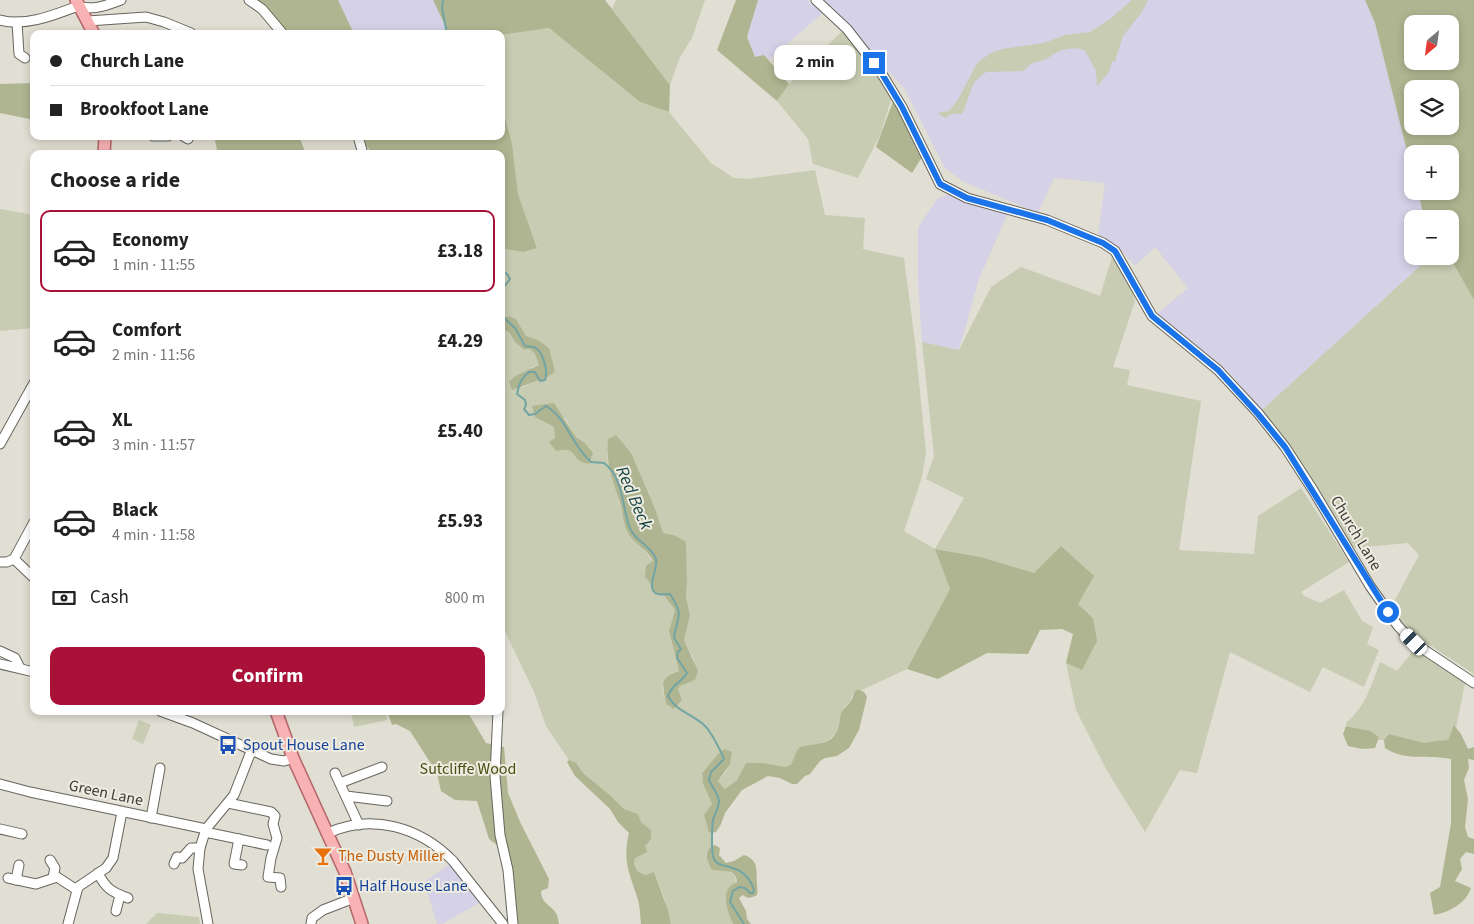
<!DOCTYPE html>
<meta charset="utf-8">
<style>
body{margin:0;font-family:"Source Sans 3",sans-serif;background:#f6f6f6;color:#222;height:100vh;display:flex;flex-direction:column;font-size:19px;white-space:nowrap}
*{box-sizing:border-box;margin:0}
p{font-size:16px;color:#767676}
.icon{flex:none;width:28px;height:28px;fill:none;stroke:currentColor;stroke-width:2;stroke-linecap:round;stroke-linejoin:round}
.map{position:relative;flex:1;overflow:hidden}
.sheet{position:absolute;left:30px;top:150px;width:475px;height:565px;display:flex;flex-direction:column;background:#fff;border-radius:10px;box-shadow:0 2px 8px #0003}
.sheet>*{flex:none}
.guide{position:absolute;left:30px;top:30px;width:475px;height:110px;border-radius:10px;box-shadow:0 2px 8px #0003;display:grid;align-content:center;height:110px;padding:0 20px;background:#fff}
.needle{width:32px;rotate:209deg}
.tools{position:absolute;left:1404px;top:15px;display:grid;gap:10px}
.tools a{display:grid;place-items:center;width:55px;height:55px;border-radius:10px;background:#fff;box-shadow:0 2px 8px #0003;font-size:25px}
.end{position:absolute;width:22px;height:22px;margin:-11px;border:6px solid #1a73e8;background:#fff;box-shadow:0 0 0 2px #fff}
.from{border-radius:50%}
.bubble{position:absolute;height:35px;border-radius:10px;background:#fff;box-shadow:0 2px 8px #0003;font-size:16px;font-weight:700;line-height:35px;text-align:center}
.car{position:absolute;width:15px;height:30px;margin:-15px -8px;border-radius:6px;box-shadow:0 0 4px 1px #0007;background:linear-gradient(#fff 24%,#345 0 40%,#fff 0 76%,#345 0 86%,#fff 0)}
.guide b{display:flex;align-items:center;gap:18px;height:48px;font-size:19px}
.guide b+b{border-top:1px solid #e0e0e0}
.guide i{width:12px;height:12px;background:#222}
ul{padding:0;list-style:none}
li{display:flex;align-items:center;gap:15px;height:82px;margin:0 10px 8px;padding:0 10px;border:2px solid transparent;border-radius:10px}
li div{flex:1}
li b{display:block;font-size:19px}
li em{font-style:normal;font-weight:700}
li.on{border-color:#a91138}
li>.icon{width:45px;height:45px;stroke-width:1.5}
h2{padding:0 20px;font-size:22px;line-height:60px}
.pay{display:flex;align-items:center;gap:12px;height:55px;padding:0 20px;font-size:19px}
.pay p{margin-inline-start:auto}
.button{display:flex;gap:10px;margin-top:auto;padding:10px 20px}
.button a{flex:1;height:58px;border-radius:10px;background:#a91138;color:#fff;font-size:20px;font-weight:700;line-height:58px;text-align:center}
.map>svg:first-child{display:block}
.industrial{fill:#d5d1e7}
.green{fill:#c7ccb2;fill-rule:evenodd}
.forest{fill:#afb590;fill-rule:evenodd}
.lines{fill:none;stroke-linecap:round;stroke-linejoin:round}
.stream{stroke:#73a4a4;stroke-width:2}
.minor-casing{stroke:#67655c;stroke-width:11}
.major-casing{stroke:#b56768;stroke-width:14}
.minor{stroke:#fff;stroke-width:9}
.major{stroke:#f9b2b4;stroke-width:11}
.route{stroke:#1a73e8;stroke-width:6}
.labels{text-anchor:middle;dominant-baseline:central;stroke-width:4;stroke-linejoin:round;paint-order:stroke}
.street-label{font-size:16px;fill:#3e3d38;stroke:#eeebe0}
.transit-label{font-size:16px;fill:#164399;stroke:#eeebe0;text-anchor:start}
.park-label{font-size:16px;fill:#495013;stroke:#eeebe0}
.food-label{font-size:16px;fill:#c56008;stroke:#eeebe0;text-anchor:start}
.water-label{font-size:18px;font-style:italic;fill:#164444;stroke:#eeebe0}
</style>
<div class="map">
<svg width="1474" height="924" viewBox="0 0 1474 924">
<rect width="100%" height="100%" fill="#e1ded3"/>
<g class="industrial">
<path d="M338 0H433L449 34H354Z"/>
<path d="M758 0H807L824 12 769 60 764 55 755 57 747 37Z"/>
<path d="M821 0H1365L1375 23 1412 171V191H1418L1422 209 1428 219H1412V256H1431L1262 410 1229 372 1157 314 1188 288 1155 247 1135 266 1121 250 1098 236 1105 183 1054 178 1038 213 964 182 945 168 904 88Z"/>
<path d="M951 193 1008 213 979 279 959 350 922 342 918 282V228L937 199Z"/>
<path d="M450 864 459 873 479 903 442 924H437L424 882Z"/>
</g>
<g class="green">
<path d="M616 0H705L692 38 680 57 670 85 612 9Z"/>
<path d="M1132 0H1148L1142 12 1123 36 1115 61 1112 62 1109 72 1097 86 1096 71 1087 54 1084 50 1075 48 1061 50 1044 60 1032 63 1023 71 986 72 976 80 972 87 964 110 961 114H951L945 118 937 113 949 111 959 98 977 63 989 54 1002 49 1044 43 1065 35 1090 32 1110 19Z"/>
<path d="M549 28 640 102 669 112 711 163 734 178 747 179 815 170 825 215 865 218 863 249 904 258 915 342 926 452 922 477 904 531 935 549 964 498 926 479 934 456 922 342 959 350 991 287 1021 267 1100 296 1112 257 1127 275 1135 301 1113 367 1130 370 1127 385 1201 401 1179 550 1254 554 1258 516 1301 488 1349 562 1301 592 1304 596 1320 603 1344 590 1362 621 1373 627 1367 644 1379 650 1364 687 1323 667 1310 692 1230 652 1197 773 1180 770 1145 832 1106 769 1076 710 1066 663 1082 670 1093 618 1078 604 1034 573 981 557 936 549 950 589 907 669 862 690 858 689 852 695 850 702C838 709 844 717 840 726 833 741 819 746 804 746L790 765 785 767 764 763H746L737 780 725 789 718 781 727 770 725 750 719 753 702 773 703 784 712 804C703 818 704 818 710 833L713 832V845L706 853 708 864 712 870 732 872C741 882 732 889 725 898L733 924H671L664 897 654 872 645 875 637 871 634 864 635 858 645 846 651 830 641 822 638 814 624 809 611 796 594 783 584 774 580 768 569 760 546 726 534 692 501 623V439L505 431 501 423V329L509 332 515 342 523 349H530L535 354 539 365 532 367 521 388 555 372 536 339 526 336 516 319 501 315V248L523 252 537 247 518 194 512 143 501 104V35ZM536 417 565 418 576 437 585 443 589 464C579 463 578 458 572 451 568 447 560 443 555 438L554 427ZM608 439 663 533 674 535 685 541 687 582 686 597 690 616 684 640 694 660 695 680 680 686 678 689 682 700 666 704 662 688 672 673 679 671 669 631 675 610 663 594 659 595C652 590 651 583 645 577L653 562 624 523 620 505 607 457Z"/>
<path d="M842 31 880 78 892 97 880 135 858 178 813 164 808 139 777 101 789 84Z"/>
<path d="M0 209 34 215V328L0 331Z"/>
<path d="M1431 256H1449L1474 300V674L1411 633 1390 609 1419 555 1408 543 1354 548 1302 465 1262 410Z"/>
<path d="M1414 650 1465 683 1456 728 1455 726 1448 740 1435 741 1425 743 1389 734 1384 740H1378L1379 737 1354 727 1346 726V723C1366 706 1371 686 1380 662L1397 671Z"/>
<path d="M351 711H385L387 720 354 727Z"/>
<path d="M139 720 151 725 143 744 132 739Z"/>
<path d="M157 913 199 917 200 924H146Z"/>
</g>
<g class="forest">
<path d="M253 0H338L354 34H287Z"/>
<path d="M433 0H605L670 85 669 112 640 102 549 28 501 35 449 34Z"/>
<path d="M736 0H758L747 37 755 57 764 55 789 84 777 101 717 50Z"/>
<path d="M1365 0H1474V300L1449 256 1450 219H1428L1422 209 1418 191H1450V154H1412V171L1375 23ZM1412 24H1450V61H1412ZM1412 89H1450V126H1412Z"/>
<path d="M34 83V120L0 113V84Z"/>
<path d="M894 99 922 157 912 173 876 147Z"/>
<path d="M501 104 512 143 518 194 537 248 523 252 501 248V154H373L358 136H501Z"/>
<path d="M214 136H299L306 154H218Z"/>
<path d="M501 315 505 317 508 316 516 319 526 336 536 339 549 348 555 372 547 377 545 380H539L512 390 509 382 515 376 539 365 535 354 530 349H523L515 342 509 332 501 329Z"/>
<path d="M554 403 576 437 585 443 593 453 589 464C569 462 580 445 556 451L549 442 555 438 554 427 535 417 532 406Z"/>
<path d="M616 435 631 453 655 509 663 533 674 535 685 541 686 546 687 582 686 597 690 616 684 640 698 671 695 680 680 686 678 689 682 700 674 709 666 704C663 685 658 678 679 671L669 631 675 610 663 594 659 595C652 590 651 583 645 577L646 566 653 561C648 551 637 545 630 536 623 525 623 514 620 503 613 481 605 461 608 439Z"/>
<path d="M1061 546 1094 576 1078 604 1093 618 1097 641 1082 670 1066 663 1073 634 1062 629 1040 630 1028 654 987 653 938 679 907 669 950 589 935 549 981 557 1034 573Z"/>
<path d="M858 689 864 692 867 697 859 730 849 748 837 756 825 758 820 761 810 774 805 776 797 784H792L780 778 768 776 742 790 725 813 721 824 716 832 710 833 708 830 704 815 712 804 703 784 702 773 719 753 725 749 732 752 730 764 718 781 725 789 737 780 746 763H764L785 767 790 765C794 761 795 753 799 748 804 744 824 746 832 738 840 730 839 723 841 714 843 708 847 706 850 702 854 697 852 693 858 689Z"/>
<path d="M387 711H467L486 743 504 747 508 793 521 824 549 879 548 888 541 891C542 906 553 905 557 915 558 918 558 921 559 924H518L513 912H507L502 862 497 845 489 839 477 801 455 800 441 791 437 773 410 731 396 724 392 725Z"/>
<path d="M1454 725 1461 734 1468 749 1474 747V760L1468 759 1469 768 1464 780 1468 799 1465 827 1468 837 1474 839V854L1466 852 1460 859 1462 869 1455 881 1471 888C1466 903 1450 912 1434 915L1430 893 1440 887 1451 824V759C1428 754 1406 762 1385 748L1384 740 1389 734 1425 743 1435 741 1448 740Z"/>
<path d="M1346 726 1370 731 1379 737 1375 748 1362 749 1348 746 1343 734Z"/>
<path d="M569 760 576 763 584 774 611 796 624 809 638 814 641 822 651 830V839L645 846 647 852 635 858 634 864 637 871 645 875 654 872 668 910 671 924H641C640 916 640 907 638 900 630 874 622 861 629 833L618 822 610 809 575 776 567 762Z"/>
<path d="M715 845 720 848 719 855 726 863 734 861 744 855C759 860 756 870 757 883 757 888 758 890 757 895 751 898 748 899 743 895L739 898 746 911 747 919 751 924H733C728 911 718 889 737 882L736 877 732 872 712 870C706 861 703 849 715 845Z"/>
</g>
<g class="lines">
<g class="stream">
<path d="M443 0 442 8 447 34"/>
<path d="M501 270 507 274 510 279 503 288 501 292"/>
<path d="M501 315 515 328 525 346C529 347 534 346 537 349 544 355 548 372 545 380L540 381 535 372H529C521 378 519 384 517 394L525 400 526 405 524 409 529 415 535 414 546 406C567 418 572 446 591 462L604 463C623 477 622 505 629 526 634 541 651 545 656 559 659 568 644 590 658 594 661 595 666 594 670 594 685 617 677 615 674 638L681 649 678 652 677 658 687 673C682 682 671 685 668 696 675 710 693 715 704 725 710 730 721 751 724 759L711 772 709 780C712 787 718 793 719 801 719 808 714 814 713 820 712 826 711 854 714 859 719 871 744 860 754 890L753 893H750L745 888 739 887 733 891 730 902 744 924"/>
</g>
<g class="minor-casing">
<g id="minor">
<path d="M249 0 262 9 283 34"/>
<path d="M816 0 847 29 882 74 902 107 940 184 967 198 1047 220 1103 243 1115 251 1152 316 1218 370 1258 413 1285 447 1313 490 1370 586 1398 626 1414 643 1474 683"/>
<path d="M0 20C26 27 54 15 78 6 93 11 107 5 121 0"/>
<path d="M88 21 146 17 164 22 191 33"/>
<path d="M17 22 19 54 25 58"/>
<path d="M153 136H168"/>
<path d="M183 136 188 139"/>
<path d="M358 136 363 154"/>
<path d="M0 444 34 383"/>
<path d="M14 559 34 578"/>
<path d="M0 562H7L14 559 34 522"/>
<path d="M0 651 15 658 20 668"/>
<path d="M0 664 34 672"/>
<path d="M160 711 193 723 271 759 284 761 293 758"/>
<path d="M498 711 495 776 500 835 508 870 513 924"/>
<path d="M335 773 359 825"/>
<path d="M340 783 382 767"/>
<path d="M0 784 30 792 206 829"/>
<path d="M346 796 387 801"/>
<path d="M228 803 271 812 275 816 273 824 277 838 271 858 268 877 280 878 281 887"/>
<path d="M151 818 160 768"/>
<path d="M0 829 22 834"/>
<path d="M205 832 267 845"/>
<path d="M328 833C372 813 420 827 453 861L503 924"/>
<path d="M239 839 234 864 242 865"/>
<path d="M50 860 55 868 53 877"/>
<path d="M174 864 177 857 182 858 191 848H200"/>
<path d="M98 873C106 889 112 892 128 898"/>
<path d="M8 878 36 884 57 877 77 890"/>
<path d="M16 880 19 865"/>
<path d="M116 911 120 895"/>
<path d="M68 924 78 887 106 868 113 858 122 812"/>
<path d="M208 924 198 869 200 848 206 829 234 795 252 749"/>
<path d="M311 924 312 918 323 910 354 898"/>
</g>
</g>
<g class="major-casing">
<g id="major">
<path d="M76 0 94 34"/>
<path d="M104 154 105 136"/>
<path d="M276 711 293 758 345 872 362 924"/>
</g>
</g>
<use href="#minor" class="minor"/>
<use href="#major" class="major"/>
</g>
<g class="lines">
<path class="route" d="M874 63 882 74 902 107 940 184 967 198 1047 220 1103 243 1115 251 1152 316 1218 370 1258 414 1285 447 1388 612"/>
</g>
<defs>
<g id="bus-bare" transform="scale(1.5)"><path d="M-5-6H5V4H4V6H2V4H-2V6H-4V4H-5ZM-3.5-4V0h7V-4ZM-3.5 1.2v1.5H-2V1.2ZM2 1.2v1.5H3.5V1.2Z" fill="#1a4fb4" stroke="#eeebe0" stroke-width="2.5" paint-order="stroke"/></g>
<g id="bar-bare" transform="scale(1.5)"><path d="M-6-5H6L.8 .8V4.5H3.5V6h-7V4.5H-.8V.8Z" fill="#e8710a" stroke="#eeebe0" stroke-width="2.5" paint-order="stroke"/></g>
</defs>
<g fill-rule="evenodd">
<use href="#bus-bare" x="228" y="745"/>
<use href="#bar-bare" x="323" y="856"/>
<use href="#bus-bare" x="344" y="886"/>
</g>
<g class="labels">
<g class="street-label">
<text transform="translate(1356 533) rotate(59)">Church Lane</text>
<text transform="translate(106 793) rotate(12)">Green Lane</text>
</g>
<g class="transit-label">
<text x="243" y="745">Spout House Lane</text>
<text x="359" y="886">Half House Lane</text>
</g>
<g class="park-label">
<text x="468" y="769">Sutcliffe Wood</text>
</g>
<g class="food-label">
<text x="338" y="856">The Dusty Miller</text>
</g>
<g class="water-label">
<text transform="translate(634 498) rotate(67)">Red Beck</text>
</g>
</g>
</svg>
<div class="tools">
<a><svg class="needle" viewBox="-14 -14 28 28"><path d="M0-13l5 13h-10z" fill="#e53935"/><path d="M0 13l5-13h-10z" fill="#767676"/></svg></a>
<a><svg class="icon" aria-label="layers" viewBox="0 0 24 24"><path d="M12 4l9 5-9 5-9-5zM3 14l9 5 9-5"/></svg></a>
<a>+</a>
<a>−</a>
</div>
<i class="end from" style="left:1388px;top:612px"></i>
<i class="end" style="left:874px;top:63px"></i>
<div class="bubble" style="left:774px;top:45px;width:82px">2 min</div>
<i class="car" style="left:1414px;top:642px;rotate:315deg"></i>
<div class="guide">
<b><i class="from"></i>Church Lane</b>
<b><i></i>Brookfoot Lane</b>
</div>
<section class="sheet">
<h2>Choose a ride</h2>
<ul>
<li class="on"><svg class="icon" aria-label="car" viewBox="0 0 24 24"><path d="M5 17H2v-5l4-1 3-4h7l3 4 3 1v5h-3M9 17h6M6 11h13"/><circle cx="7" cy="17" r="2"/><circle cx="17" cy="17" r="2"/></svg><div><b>Economy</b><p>1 min · 11:55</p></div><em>£3.18</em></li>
<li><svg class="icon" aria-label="car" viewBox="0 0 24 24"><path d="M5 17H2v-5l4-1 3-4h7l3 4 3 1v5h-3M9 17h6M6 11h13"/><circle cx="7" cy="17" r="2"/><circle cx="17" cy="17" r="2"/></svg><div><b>Comfort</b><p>2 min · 11:56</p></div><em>£4.29</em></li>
<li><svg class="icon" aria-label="car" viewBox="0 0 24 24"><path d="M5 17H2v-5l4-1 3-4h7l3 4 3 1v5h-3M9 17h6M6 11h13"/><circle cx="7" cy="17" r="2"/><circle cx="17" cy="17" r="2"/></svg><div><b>XL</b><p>3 min · 11:57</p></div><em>£5.40</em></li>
<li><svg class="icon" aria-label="car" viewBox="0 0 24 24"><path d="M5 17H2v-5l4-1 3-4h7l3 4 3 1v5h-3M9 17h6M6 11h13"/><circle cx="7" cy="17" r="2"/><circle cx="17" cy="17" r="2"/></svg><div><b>Black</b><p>4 min · 11:58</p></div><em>£5.93</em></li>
</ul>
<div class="pay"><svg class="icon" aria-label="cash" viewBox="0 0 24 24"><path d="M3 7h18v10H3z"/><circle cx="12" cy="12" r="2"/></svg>Cash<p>800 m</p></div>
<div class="button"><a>Confirm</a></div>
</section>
</div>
